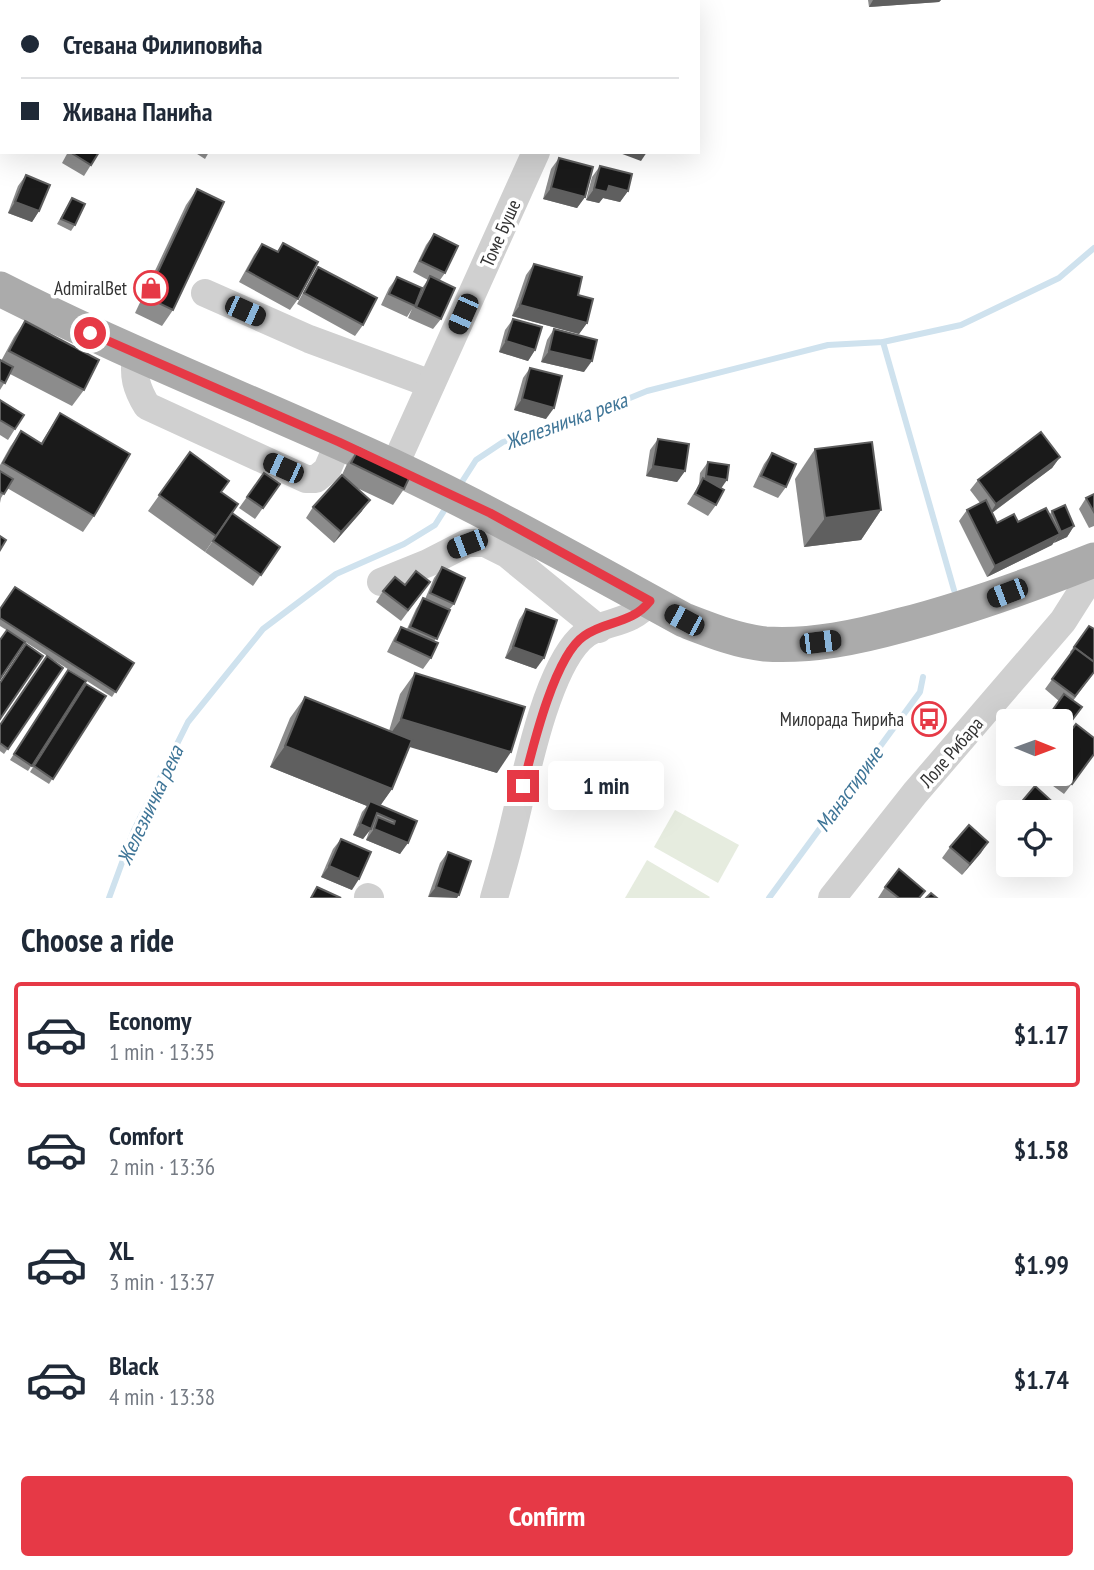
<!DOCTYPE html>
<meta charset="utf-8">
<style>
body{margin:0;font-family:"PT Sans Narrow",sans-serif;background:#f6f6f7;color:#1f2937;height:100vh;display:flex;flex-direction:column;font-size:26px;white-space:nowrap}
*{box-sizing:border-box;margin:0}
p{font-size:23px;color:#747a83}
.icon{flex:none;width:38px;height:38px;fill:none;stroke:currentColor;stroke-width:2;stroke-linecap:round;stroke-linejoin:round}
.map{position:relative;height:898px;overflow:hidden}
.side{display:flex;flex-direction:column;background:#fff;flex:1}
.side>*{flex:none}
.banner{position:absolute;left:0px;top:0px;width:700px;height:154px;box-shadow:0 7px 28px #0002;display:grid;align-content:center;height:154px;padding:0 21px;background:#fff}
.needle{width:46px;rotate:91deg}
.buttons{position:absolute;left:996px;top:709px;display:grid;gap:14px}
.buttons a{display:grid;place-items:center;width:77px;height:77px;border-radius:7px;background:#fff;box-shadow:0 7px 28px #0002;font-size:35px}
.end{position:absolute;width:32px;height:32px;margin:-16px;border:9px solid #e63946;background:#fff;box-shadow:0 0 0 4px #fff}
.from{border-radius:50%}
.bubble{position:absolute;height:49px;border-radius:7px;background:#fff;box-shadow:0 7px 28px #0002;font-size:23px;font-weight:700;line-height:49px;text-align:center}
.car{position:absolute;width:21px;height:42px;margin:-21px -10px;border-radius:9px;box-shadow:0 0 5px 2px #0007;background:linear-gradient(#222 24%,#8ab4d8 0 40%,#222 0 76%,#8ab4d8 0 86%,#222 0)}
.banner b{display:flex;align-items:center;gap:24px;height:66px;font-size:26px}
.banner b+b{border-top:2px solid #e0e1e3}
.banner i{width:18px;height:18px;background:#1f2937}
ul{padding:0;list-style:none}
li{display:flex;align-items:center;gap:21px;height:105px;margin:0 14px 10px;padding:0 7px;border:4px solid transparent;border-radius:7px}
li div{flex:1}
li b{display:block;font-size:26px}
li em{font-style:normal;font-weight:700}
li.on{border-color:#e63946}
li>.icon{width:63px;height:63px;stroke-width:1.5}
h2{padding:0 21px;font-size:32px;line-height:84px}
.button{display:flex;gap:14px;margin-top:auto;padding:14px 21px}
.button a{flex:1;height:80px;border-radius:7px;background:#e63946;color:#fff;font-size:28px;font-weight:700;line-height:80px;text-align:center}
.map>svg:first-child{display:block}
.green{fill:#e6ecdf}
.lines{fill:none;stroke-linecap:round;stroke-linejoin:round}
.stream{stroke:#cfe2ee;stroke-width:6}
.minor{stroke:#d0d0d0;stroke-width:28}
.major{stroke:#ababab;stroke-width:35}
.wall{fill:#8c8c8c}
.shaded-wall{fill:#5f5f5f}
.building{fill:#1a1a1a;stroke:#5f5f5f;stroke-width:2}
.route{stroke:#e63946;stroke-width:9}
.labels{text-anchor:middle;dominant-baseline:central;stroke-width:7;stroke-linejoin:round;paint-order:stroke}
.street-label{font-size:19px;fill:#333;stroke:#fff}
.poi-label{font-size:19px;fill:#333;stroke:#fff;text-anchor:end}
.water-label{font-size:21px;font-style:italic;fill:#3f7597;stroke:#fff}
</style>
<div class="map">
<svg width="1094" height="898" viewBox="0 0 1094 898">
<rect width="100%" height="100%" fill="#fff"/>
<g class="green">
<path d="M675 810 739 845 718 883 654 847Z"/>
<path d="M647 860 710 897 709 898H625Z"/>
</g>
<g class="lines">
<g class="stream">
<path d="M883 342 954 590"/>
<path d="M458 488 476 460 503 442 576 420 647 391 828 345 883 342 961 325 1059 278 1094 248"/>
<path d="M109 898 134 830 188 722 263 629 336 574 404 544 435 525 447 506"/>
<path d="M769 898 920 692 923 677"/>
</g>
<g class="minor">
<path d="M612 2 614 0"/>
<path d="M0 76 2 73"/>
<path d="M205 293 309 339 431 384"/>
<path d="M136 355C133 376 136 388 147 406L306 479H316L327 470 339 442"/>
<path d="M394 467 536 152"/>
<path d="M381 582 428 563 467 543H485L507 554 599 629"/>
<path d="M368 897 370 898"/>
<path d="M494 898C500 877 506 857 511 836 524 785 544 675 580 639 598 620 629 627 650 601"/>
<path d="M832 898 915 793 1063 621 1094 572"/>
</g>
<path class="major" d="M0 289C128 354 262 406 392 466 492 513 587 567 684 620 710 630 737 641 765 644 812 647 858 637 902 625 968 608 1031 585 1094 560"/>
</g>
<g class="wall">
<path d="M868 0H941L939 2 869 7Z"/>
<path d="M68 152H99L84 176 62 163Z"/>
<path d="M194 152H209L205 159Z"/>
<path d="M559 158 585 197 577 208 543 199 551 169Z"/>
<path d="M600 166 628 191 620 202 603 198 599 203 586 200 592 177Z"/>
<path d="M26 175 39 211 32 222 8 213 18 186Z"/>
<path d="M197 189 173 310 162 326 135 313 186 205Z"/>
<path d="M72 198 75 225 71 231 57 224Z"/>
<path d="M434 234 445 273 440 280 441 319 433 329 408 318 412 309 407 317 381 305 389 288 397 277 422 288 428 280 413 272 426 245Z"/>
<path d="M283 243 298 299 290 310 239 282 254 255 262 244 277 252Z"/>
<path d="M534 264 578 295 587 323 579 334 512 316 526 275Z"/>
<path d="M318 267 363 325 355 336 297 304 311 278Z"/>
<path d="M513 319 535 350 528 361 499 352 505 330Z"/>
<path d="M25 321 84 390 72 406 10 374 0 390V360L1 361 14 337Z"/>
<path d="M554 329 584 372 541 362 547 340Z"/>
<path d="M530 368 546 419 514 410 523 378Z"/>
<path d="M0 400 15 429 8 440 0 435Z"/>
<path d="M60 413 94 516 83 532 7 488 1 498 0 503V465L10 447 21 431 41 443Z"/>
<path d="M658 439 685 471 677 482 646 476 650 450Z"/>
<path d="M359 448 404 489 393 505 355 487 362 511 334 543 306 518 313 507 341 477 347 464Z"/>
<path d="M815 449 881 510 861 540 804 547 795 479Z"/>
<path d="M190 452 221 492 238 504 205 552 148 511Z"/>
<path d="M772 453 786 487 778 498 753 487 764 464Z"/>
<path d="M1060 457 1052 468 992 513 997 523 1018 522 1050 514 1052 511 1074 526 1067 537 1053 543 1052 545 987 577 959 521 967 510 980 503 970 490 978 480Z"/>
<path d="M708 462 721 488 716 505 708 516 687 504 699 485 700 473Z"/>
<path d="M264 473 280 484 255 519 239 508Z"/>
<path d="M1094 494V526L1089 528 1079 509 1086 498Z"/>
<path d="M232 513 280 547 253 586 205 552Z"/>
<path d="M442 567 454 604 449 610 434 642 431 658 423 669 387 652 394 638 401 627 407 629 416 609 423 598 425 599 434 578Z"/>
<path d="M405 585 422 593 401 621 376 602 383 591Z"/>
<path d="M0 609 134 663 112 697 0 626Z"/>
<path d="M526 609 536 669 505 658 519 620Z"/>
<path d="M1089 626 1094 672 1073 701 1082 707 1062 735 1060 734V721H1044L1059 701 1045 689 1071 653 1070 652Z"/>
<path d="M63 668 4 754 0 751V724Z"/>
<path d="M68 670 86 681 28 771 10 760Z"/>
<path d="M415 673 497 773 409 746 392 789 380 806 417 821 400 854 366 840 370 829 363 839 353 835 362 812 367 806 270 767 290 718 305 697 389 731 400 694Z"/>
<path d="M86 684 106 696 49 784 30 772Z"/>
<path d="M1094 755 1064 794 1038 775 1039 774H1060Z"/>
<path d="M1008 818V837L999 830Z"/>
<path d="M341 839 352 890 321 877 333 849Z"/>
<path d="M988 842 962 875 942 858 950 847Z"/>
<path d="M448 852 471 861 428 897 440 863Z"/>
<path d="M885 887 925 891 920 898H878Z"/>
</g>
<g class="shaded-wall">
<path d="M873 0H941L939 2 869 7Z"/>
<path d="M617 152H647L641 161Z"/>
<path d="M609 186 628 191 620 202 603 198 599 203 586 200 594 189Z"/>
<path d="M551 188 585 197 577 208 543 199Z"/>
<path d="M15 202 39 211 32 222 8 213Z"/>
<path d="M520 305 587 323 579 334 512 316Z"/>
<path d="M506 341 535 350 528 361 499 352Z"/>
<path d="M549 351 592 361 584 372 541 362Z"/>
<path d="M522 399 554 408 546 419 514 410Z"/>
<path d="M1060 457 1052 468 989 515 996 504Z"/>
<path d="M653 466 685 471 677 482 646 476Z"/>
<path d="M706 476 727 480 720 490 698 487Z"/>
<path d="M370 500 362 511 334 543 341 532Z"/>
<path d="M881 510 861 540 804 547 825 518Z"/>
<path d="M1074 526 1067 537 1054 543 1061 532Z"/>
<path d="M1060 534 1052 545 987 577 995 566Z"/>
<path d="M513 647 544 658 536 669 505 658Z"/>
<path d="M401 719 511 752 497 773 386 740Z"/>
<path d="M285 746 392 789 377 810 370 801 367 806 270 767Z"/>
<path d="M360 824 371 829 363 839 353 835Z"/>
<path d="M374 829 408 843 400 854 366 840Z"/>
<path d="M988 842 981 853 962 875 970 864Z"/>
<path d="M329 866 359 879 352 890 321 877Z"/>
<path d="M436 887 459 895 457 898 428 897Z"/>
</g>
<g class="building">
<path d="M0 0H8L7 2H2V10L0 13Z"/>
<path d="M40 0H58L61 2H39Z"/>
<path d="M0 124 2 126V137L0 139Z"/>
<path d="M70 152H99L91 165Z"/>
<path d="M559 158 593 167 585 197 551 188Z"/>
<path d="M600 166 632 174 628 191 609 186 607 192 594 189Z"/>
<path d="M26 175 50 185 39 211 15 202Z"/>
<path d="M197 189 224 202 173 310 146 297Z"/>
<path d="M72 198 85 204 75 225 61 219Z"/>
<path d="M434 234 458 246 445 273 420 261Z"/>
<path d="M283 243 318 262 298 299 247 271 262 244 278 252Z"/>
<path d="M534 264 582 277 578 295 593 299 587 323 520 305Z"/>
<path d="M318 267 377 298 363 325 304 293Z"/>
<path d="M430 276 455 288 441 319 416 307Z"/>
<path d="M397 277 422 288 415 306 389 294Z"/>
<path d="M513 319 542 327 535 350 506 341Z"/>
<path d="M25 321 99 360 84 390 9 351Z"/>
<path d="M554 329 597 340 592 361 549 351Z"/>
<path d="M0 360 13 367 5 383 0 380Z"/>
<path d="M530 368 562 376 554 408 522 399Z"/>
<path d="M0 400 24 415 15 429 0 420Z"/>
<path d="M60 413 130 454 94 516 3 463 21 431 42 444Z"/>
<path d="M1041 432 1060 457 996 504 978 480Z"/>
<path d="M658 439 689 444 685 471 653 466Z"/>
<path d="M872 442 881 510 825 518 815 449Z"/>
<path d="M359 448 411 474 404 489 351 463Z"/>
<path d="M190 452 229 481 221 492 238 504 216 536 159 495Z"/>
<path d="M772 453 796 464 786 487 761 476Z"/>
<path d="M708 462 729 465 727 480 706 476Z"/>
<path d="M0 471 13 479 4 494 0 492Z"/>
<path d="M264 473 280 484 263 508 247 497Z"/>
<path d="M342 475 370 500 341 532 313 507Z"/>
<path d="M703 478 724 490 716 505 695 494Z"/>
<path d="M1094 494V512L1086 498Z"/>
<path d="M986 500 997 523 1014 514 1018 522 1046 508 1060 534 995 566 967 510Z"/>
<path d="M1065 505 1074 526 1061 532 1052 511Z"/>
<path d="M232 513 280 547 261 575 213 541Z"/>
<path d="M0 536 6 540 0 550Z"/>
<path d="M442 567 465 578 454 604 430 593Z"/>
<path d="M416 571 430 582 408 610 383 591 395 577 405 585Z"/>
<path d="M15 587 134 663 116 692 0 618V609Z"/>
<path d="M423 598 450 610 437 639 410 627Z"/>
<path d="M526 609 557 620 544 658 513 647Z"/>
<path d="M1089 626 1094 629V662L1074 647Z"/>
<path d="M401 627 438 643 431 658 395 641Z"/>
<path d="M7 630 25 642 0 679V640Z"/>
<path d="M26 644 43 656 0 719V683Z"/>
<path d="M1075 648 1094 662V672L1075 696 1052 679Z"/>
<path d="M47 656 63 668 8 749 0 743V725Z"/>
<path d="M68 670 86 681 32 766 14 754Z"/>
<path d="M415 673 525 707 511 752 401 719Z"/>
<path d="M86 684 106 696 53 779 34 766Z"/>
<path d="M1064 694 1082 707 1069 724 1052 711Z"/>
<path d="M305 697 412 740 392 789 285 746Z"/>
<path d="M1076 724 1094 738V754L1072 784 1058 774H1060V745Z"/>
<path d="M1035 786 1057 806 1052 812H1013Z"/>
<path d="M370 801 417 821 408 843 374 829 378 817 394 824 395 821 377 813 371 829 360 824Z"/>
<path d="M969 825 988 842 970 864 950 847Z"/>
<path d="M341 839 371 852 359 879 329 866Z"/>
<path d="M448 852 471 861 459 895 436 887Z"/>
<path d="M899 869 925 891 919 898H899L885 887Z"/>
<path d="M317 887 341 898H311Z"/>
<path d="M931 893 937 898H926Z"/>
</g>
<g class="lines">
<path class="route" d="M90 333 339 442 490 513 650 601C631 625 606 620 584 636 554 656 532 750 523 786"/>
</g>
<defs>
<g id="shop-ring" transform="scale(1.75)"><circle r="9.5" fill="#fff" stroke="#e63946" stroke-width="1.5"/><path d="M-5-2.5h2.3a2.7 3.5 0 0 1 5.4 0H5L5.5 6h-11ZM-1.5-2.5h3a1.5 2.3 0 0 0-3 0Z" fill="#e63946"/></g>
<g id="bus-ring" transform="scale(1.75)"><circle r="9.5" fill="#fff" stroke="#e63946" stroke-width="1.5"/><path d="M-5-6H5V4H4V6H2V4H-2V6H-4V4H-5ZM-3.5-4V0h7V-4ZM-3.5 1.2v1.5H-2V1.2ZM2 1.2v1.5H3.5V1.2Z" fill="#e63946"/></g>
</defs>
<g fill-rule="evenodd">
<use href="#shop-ring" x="151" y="288"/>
<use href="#bus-ring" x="929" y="719"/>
</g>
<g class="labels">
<g class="street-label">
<text transform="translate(500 233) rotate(-66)">Томе Буше</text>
<text transform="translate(951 752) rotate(-49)">Лоле Рибара</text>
</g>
<g class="poi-label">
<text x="127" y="288">AdmiralBet</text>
<text x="904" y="719">Милорада Ћирића</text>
</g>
<g class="water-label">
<text transform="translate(566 421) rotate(-20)">Железничка река</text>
<text transform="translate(849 789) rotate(-54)">Манастирине</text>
<text transform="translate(150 805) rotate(-65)">Железничка река</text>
</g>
</g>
</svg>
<div class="buttons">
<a><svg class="needle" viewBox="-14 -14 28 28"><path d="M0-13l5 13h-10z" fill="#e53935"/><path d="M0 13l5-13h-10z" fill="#747a83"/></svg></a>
<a><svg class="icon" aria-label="locate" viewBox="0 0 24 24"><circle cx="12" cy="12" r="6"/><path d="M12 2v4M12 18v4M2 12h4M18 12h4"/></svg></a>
</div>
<i class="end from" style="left:90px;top:333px"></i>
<i class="end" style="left:523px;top:786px"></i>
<div class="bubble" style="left:548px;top:761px;width:116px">1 min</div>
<i class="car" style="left:245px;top:311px;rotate:114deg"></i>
<i class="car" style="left:463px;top:314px;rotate:204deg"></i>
<i class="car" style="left:283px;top:468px;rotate:294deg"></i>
<i class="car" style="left:467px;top:544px;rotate:249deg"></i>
<i class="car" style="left:1007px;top:593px;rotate:249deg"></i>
<i class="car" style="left:684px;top:620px;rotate:298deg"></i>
<i class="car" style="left:820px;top:642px;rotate:83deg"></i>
<div class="banner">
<b><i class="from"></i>Стевана Филиповића</b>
<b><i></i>Живана Панића</b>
</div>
</div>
<section class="side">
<h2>Choose a ride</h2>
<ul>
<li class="on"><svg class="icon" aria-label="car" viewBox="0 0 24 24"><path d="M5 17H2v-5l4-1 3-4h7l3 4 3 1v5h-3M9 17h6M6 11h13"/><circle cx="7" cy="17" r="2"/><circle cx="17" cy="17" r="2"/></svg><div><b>Economy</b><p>1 min · 13:35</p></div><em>$1.17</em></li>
<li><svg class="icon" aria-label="car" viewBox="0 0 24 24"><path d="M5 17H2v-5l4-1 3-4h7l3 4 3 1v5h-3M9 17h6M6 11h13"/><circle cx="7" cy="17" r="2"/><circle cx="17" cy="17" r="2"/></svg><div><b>Comfort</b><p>2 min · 13:36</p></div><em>$1.58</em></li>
<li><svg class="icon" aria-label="car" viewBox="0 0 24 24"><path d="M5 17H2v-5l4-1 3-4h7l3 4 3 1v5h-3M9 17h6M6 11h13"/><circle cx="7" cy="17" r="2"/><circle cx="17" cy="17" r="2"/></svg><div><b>XL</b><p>3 min · 13:37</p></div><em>$1.99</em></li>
<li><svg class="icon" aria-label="car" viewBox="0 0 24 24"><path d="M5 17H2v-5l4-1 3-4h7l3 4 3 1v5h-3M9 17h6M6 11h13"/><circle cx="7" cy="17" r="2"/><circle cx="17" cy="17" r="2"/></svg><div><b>Black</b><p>4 min · 13:38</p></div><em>$1.74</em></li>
</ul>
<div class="button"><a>Confirm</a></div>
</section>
